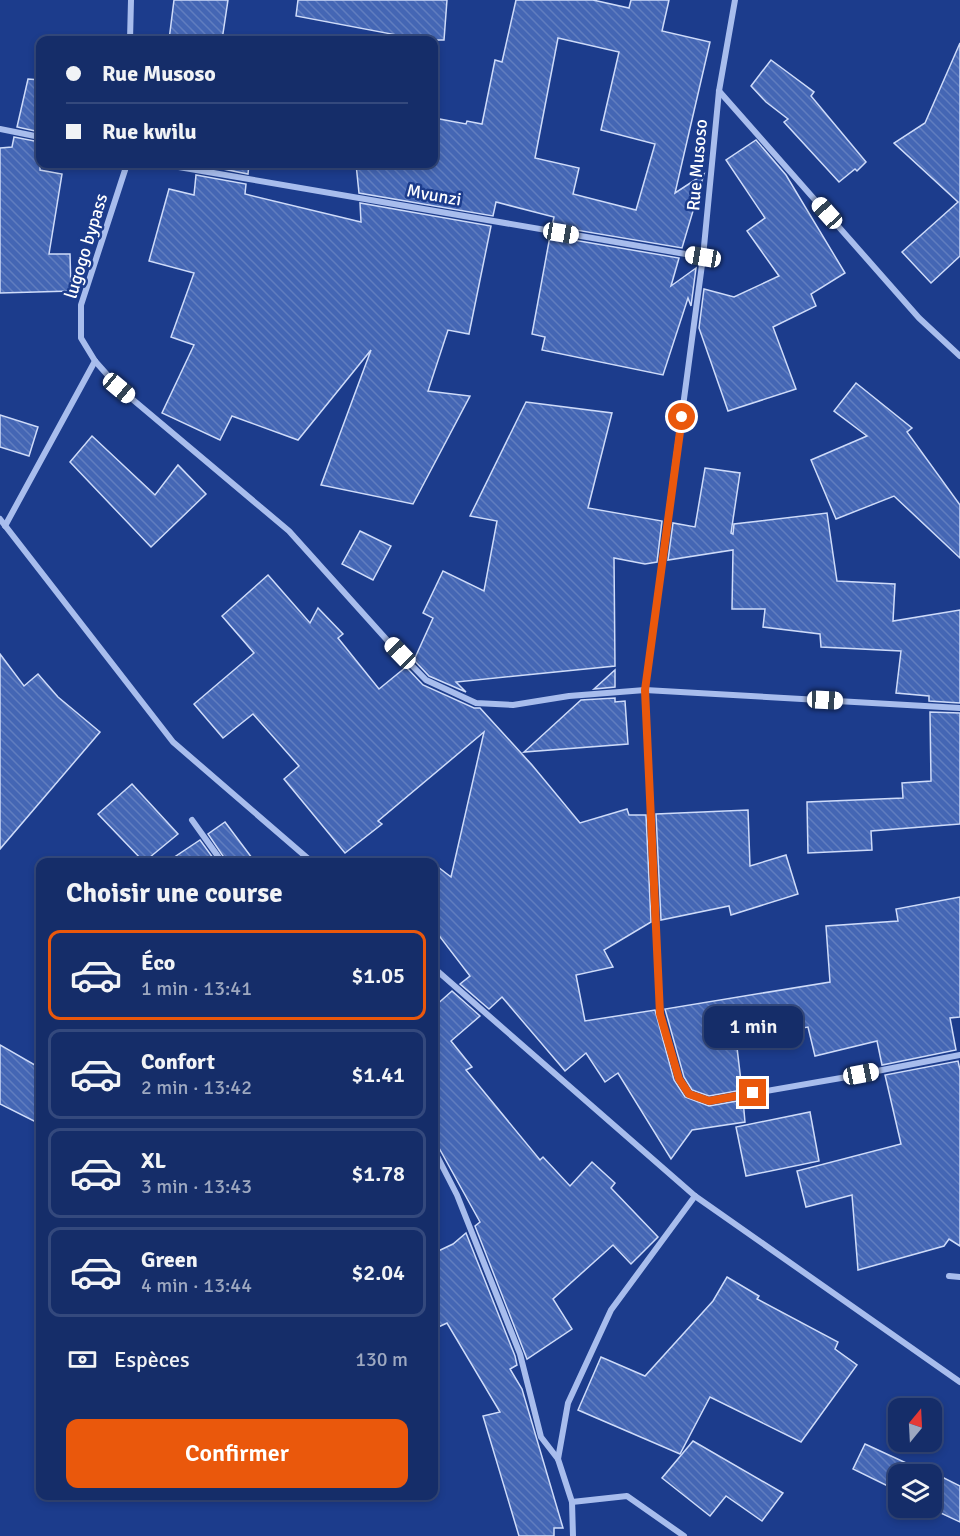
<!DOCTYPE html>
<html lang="fr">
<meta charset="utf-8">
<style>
body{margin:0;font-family:Signika,sans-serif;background:#1e356f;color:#f1f3f6;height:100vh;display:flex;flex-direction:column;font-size:22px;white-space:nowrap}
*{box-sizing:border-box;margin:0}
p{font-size:20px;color:#9da8c0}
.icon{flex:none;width:33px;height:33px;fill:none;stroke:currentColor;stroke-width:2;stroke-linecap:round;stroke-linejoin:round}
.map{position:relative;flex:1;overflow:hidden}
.side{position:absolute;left:36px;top:858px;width:402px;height:642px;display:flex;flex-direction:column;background:#152d69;border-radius:12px;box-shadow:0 3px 9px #0003,0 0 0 2px #34497d}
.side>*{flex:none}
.hud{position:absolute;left:36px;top:36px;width:402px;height:132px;border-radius:12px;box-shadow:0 3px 9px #0003,0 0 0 2px #34497d;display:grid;align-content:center;height:132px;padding:0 30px;background:#152d69}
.needle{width:39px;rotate:18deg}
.controls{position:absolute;left:888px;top:1398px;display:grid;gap:12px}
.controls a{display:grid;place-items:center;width:54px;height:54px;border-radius:12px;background:#152d69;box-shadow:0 3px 9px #0003,0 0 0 2px #34497d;font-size:30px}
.end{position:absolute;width:27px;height:27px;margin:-14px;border:8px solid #ea580c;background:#fff;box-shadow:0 0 0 3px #fff}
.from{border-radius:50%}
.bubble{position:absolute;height:42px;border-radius:12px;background:#152d69;box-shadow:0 3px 9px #0003,0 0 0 2px #34497d;font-size:20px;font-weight:600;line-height:42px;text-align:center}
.car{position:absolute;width:18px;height:36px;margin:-18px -9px;border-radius:8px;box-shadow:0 0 4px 2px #0007;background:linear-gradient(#fff 24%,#345 0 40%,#fff 0 76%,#345 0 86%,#fff 0)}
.hud b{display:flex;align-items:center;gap:21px;height:57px;font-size:22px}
.hud b+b{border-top:2px solid #34497d}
.hud i{width:15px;height:15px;background:#f1f3f6}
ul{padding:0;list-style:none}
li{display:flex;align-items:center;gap:18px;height:90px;margin:0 12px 9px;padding:0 18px;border:3px solid #34497d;border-radius:12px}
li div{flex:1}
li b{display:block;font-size:22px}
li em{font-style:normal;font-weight:600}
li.active{border-color:#ea580c}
li>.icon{width:54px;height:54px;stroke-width:1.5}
h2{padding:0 30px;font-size:27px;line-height:72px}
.pay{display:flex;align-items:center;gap:15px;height:66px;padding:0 30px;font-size:22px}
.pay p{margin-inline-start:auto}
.cta{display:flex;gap:12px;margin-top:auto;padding:12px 30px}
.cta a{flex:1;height:69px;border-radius:12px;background:#ea580c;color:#fff;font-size:24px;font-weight:600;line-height:69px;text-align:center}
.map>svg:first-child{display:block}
.building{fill:url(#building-back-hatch);stroke:#cedbf9;stroke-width:1.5;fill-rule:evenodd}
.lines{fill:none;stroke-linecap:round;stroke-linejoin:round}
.minor{stroke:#a8bded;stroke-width:6}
.route{stroke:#ea580c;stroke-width:8}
.labels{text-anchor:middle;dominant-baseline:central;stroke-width:5;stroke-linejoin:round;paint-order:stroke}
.street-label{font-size:18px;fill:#fff;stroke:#1c3c8c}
</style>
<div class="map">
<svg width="960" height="1536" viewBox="0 0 960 1536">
<defs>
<pattern id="building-back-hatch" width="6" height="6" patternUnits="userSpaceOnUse" patternTransform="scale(1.5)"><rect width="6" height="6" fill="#4466b4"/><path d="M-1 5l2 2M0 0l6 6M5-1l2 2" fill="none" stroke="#607dbf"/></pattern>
</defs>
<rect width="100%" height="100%" fill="#1c3c8c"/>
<g class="building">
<path d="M174 0H228L222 40H169Z"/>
<path d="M298 0H447L444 40H397V35L296 16Z"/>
<path d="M516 0H593L629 8 631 0H669L662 31 710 42 675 193 704 174 682 248 552 226 554 217 496 202 493 216 359 193 356 164H434V118L466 124 467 121 482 124 495 60 502 62ZM558 38 619 52 601 130 655 144 636 210 573 194 579 168 535 158Z"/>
<path d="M960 43V256L931 283 902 252 958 202 894 143 925 123Z"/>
<path d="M771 60 814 92 811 96 866 162 857 171 855 169 839 182 784 122 788 119 766 102 751 86Z"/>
<path d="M28 79 40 80V132L17 127Z"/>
<path d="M14 137 40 142V170L62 174 49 254H70L71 291 0 293V148L12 147Z"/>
<path d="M756 140 786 175 845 273 811 294 816 306 773 327 796 389 728 411 699 328 704 289 734 297 779 276 747 231 765 218 726 160Z"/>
<path d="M198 164H249L248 174Z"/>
<path d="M196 175 246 184 245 194 361 222 360 203 491 226 469 334 448 330 428 391 470 396 413 504 321 485 371 350 298 440 232 416 220 440 162 413 194 345 171 337 194 273 149 261 169 189 194 195Z"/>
<path d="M550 236 679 258 671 286 696 268 691 306 688 298 663 375 542 350 545 337 532 334Z"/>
<path d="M856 383 912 428 907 432 960 505V558L894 496 836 519 811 460 867 436 834 411Z"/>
<path d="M526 402 612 413 588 508 662 521 657 562 645 564 614 558 615 666 456 682 466 692 429 676 414 660 433 618 423 613 443 571 484 591 497 521 470 516Z"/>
<path d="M0 415 38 427 29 456 0 447Z"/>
<path d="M92 436 155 495 178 465 206 494 151 547 70 462Z"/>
<path d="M705 468 740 473 731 533 733 534 734 524 827 513 837 581 895 584 893 621 960 610V703L929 701V696L896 693 901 651 821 647 820 634 763 627 765 609H732L733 550 668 560 673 523 695 527Z"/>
<path d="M360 531 391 546 373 580 342 564Z"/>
<path d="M268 575 310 623 318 608 343 634 338 638 379 689 406 667 423 685 474 708H480L532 765 580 823 627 809 629 815H646L651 922 604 950 613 967 576 975 585 1021 655 1010 674 1080 685 1097 709 1106 743 1100 745 1122 692 1130 671 1159 618 1073 605 1082 586 1053 565 1071 502 997 489 1009 460 984 470 976 434 929V864L451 877 484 732 378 821 382 824 345 853 284 779 299 766 253 714 223 738 194 704 254 653 222 616Z"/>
<path d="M0 654 24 686 38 674 58 697 100 732 0 849Z"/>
<path d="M615 670V687L594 689Z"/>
<path d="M615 698V702L625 701 628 744 524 752 581 700Z"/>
<path d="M930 712 960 713V824L871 831 872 850 808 853 807 802 903 798 902 783 931 781Z"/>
<path d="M132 784 178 834 144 862 98 814Z"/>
<path d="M748 810 750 866 786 855 798 894 731 915 729 906 661 920 656 814Z"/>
<path d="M225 822 255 862H227L208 834Z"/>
<path d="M200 840 216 862H167Z"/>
<path d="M960 897V1017L950 1018 956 1050 882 1065 877 1041 815 1056 808 1027 736 1039 742 1090 709 1096 692 1090 684 1077 665 1009 830 982 826 926 898 921 896 909Z"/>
<path d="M452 991 480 1016 451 1041 472 1067 466 1070 540 1160 543 1157 570 1186 592 1162 615 1183 611 1188 658 1237 631 1264 613 1245 553 1299 572 1329 527 1359 475 1226 480 1222 439 1148 434 1145V1007Z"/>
<path d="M0 1045 40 1068V1124L0 1104Z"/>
<path d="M958 1061 960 1070V1246L949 1239 944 1246 858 1270 852 1195 806 1207 797 1171 901 1144 885 1075Z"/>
<path d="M810 1112 819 1161 746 1176 736 1127Z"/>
<path d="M466 1233 515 1356 517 1365 510 1369 522 1389 563 1528H554V1536H519L483 1416 500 1412 447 1323 434 1329V1253L453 1244Z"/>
<path d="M727 1277 759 1296 757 1299 838 1342 835 1349 857 1365 801 1442 710 1397 680 1454 578 1410 601 1357 645 1376 713 1301Z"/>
<path d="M693 1441 783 1493 762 1521 726 1496 710 1516 662 1478Z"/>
<path d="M865 1444 930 1474H898V1491L853 1469Z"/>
<path d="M934 1473 960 1486V1522L930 1508 932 1475 933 1476Z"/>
</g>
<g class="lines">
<g class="minor">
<path d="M735 0 719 91 703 257 645 690 660 1014 679 1079 689 1094 709 1101 841 1078 960 1055"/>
<path d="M130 40 131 0"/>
<path d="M719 91 919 318 960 356"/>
<path d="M0 129 40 137"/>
<path d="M127 164 81 305V338L95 361 119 388 289 531 387 640 426 680 476 703 513 705 569 696 645 690 960 708"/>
<path d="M161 164 703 257"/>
<path d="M0 519 173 742 312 862"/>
<path d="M5 526 95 361"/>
<path d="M192 820 222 862"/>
<path d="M434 968 695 1196 960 1382"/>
<path d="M434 1150 457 1195 520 1354 541 1437 558 1459 572 1502 573 1536"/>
<path d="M949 1276 960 1277"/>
<path d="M558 1459 568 1403 611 1310 695 1196"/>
<path d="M572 1502 627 1496 684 1536"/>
</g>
</g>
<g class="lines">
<path class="route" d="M682 417 645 690 660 1014 679 1079 689 1094 709 1101 753 1093"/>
</g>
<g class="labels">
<g class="street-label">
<text transform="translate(697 165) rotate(-85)">Rue Musoso</text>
<text transform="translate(434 195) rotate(10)">Mvunzi</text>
<text transform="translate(86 246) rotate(-73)">lugogo bypass</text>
</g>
</g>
</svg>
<div class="controls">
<a><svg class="needle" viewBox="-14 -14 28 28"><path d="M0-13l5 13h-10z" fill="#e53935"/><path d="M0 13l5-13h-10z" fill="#9da8c0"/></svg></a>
<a><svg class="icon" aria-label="layers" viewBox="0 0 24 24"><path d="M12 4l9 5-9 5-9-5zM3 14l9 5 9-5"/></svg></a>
</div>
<i class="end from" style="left:682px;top:417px"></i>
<i class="end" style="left:753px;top:1093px"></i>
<div class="bubble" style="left:704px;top:1006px;width:99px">1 min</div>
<i class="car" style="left:827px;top:213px;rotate:318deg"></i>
<i class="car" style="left:561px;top:233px;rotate:100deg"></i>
<i class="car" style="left:703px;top:257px;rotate:280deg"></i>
<i class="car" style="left:119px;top:388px;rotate:130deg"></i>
<i class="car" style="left:400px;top:653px;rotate:316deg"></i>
<i class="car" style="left:825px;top:700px;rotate:93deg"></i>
<i class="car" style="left:861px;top:1074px;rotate:79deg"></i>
<div class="hud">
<b><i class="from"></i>Rue Musoso</b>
<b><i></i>Rue kwilu</b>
</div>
<section class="side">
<h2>Choisir une course</h2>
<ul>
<li class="active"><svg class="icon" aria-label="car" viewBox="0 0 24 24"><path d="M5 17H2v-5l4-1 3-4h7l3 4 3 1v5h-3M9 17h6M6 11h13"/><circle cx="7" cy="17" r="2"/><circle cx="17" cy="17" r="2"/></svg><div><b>Éco</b><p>1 min · 13:41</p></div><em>$1.05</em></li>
<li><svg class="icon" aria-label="car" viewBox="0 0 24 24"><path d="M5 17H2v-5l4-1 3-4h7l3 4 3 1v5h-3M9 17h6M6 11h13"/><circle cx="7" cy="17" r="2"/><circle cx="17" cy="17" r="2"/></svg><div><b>Confort</b><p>2 min · 13:42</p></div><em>$1.41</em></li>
<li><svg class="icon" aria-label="car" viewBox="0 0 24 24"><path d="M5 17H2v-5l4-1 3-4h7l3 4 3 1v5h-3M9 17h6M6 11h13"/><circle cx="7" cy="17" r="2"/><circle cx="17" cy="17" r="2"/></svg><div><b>XL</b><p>3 min · 13:43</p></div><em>$1.78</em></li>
<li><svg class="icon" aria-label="car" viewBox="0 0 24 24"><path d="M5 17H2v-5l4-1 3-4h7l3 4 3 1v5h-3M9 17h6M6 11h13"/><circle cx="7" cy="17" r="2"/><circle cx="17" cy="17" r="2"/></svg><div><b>Green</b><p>4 min · 13:44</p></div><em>$2.04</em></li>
</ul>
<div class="pay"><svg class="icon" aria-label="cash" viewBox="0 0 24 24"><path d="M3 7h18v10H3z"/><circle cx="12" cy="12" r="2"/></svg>Espèces<p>130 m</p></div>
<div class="cta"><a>Confirmer</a></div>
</section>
</div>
